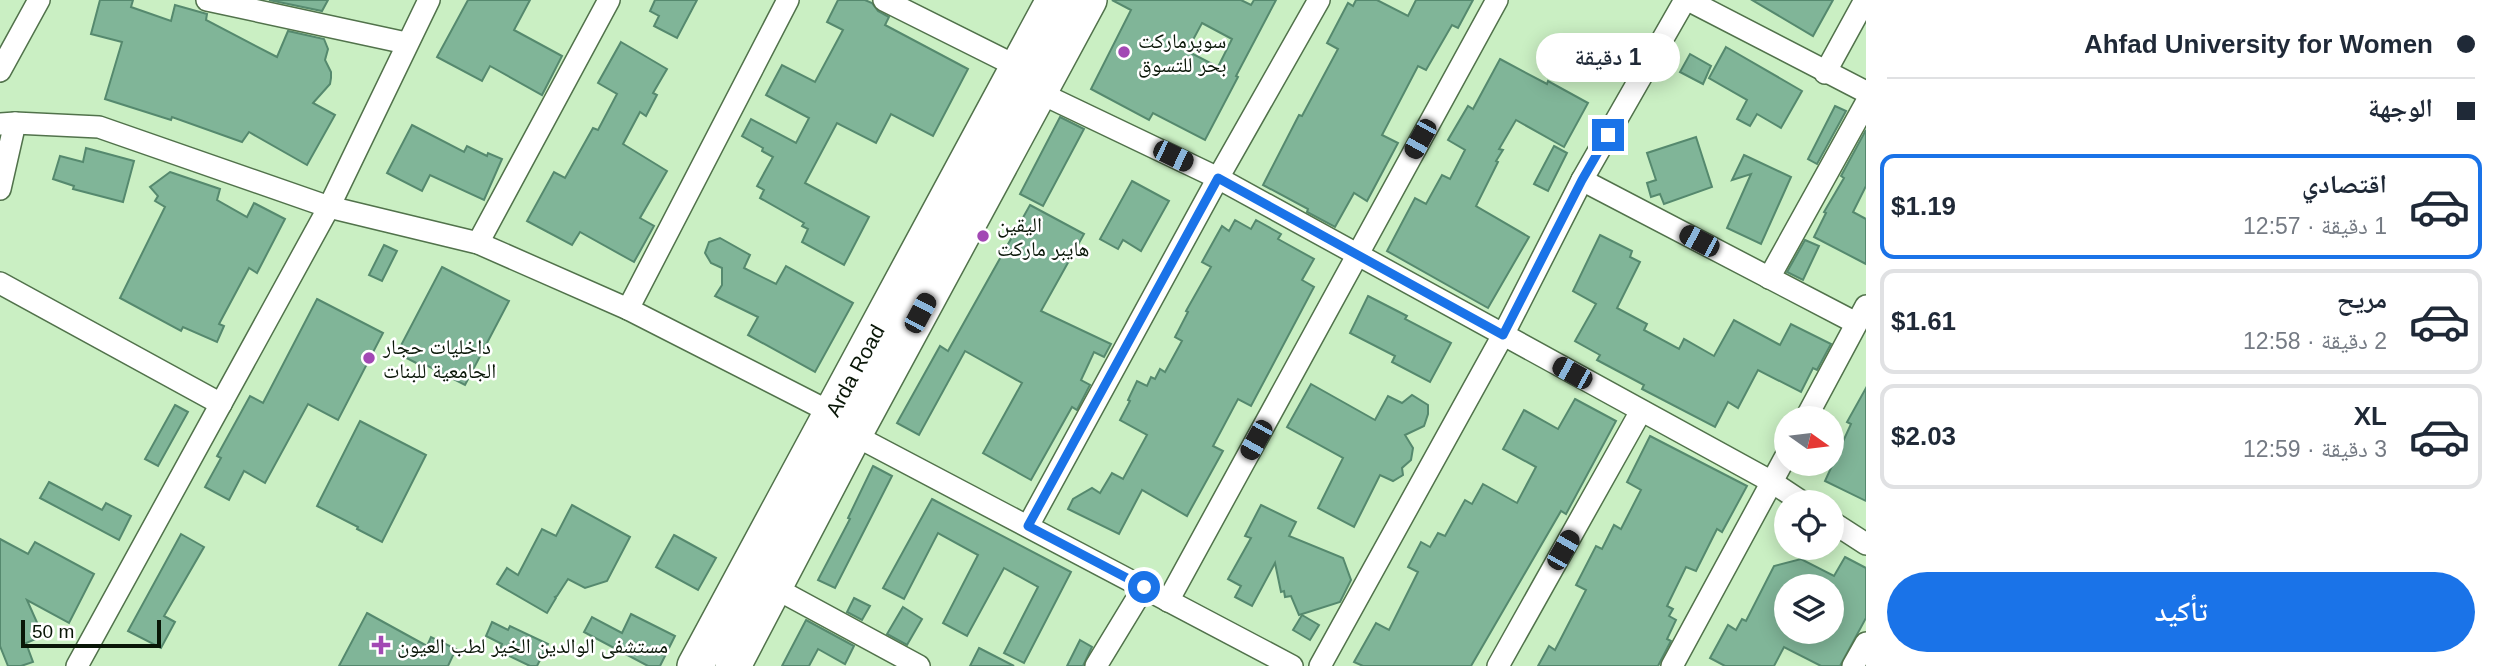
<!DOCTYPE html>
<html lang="ar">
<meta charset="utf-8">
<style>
body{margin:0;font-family:Helvetica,"Noto Naskh Arabic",sans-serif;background:#f6f6f7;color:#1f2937;direction:rtl;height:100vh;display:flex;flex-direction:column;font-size:26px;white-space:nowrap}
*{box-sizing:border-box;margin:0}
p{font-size:23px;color:#747a83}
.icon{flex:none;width:38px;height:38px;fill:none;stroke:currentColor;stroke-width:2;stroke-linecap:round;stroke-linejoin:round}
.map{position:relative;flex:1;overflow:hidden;direction:ltr}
.sheet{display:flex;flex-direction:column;background:#fff;width:630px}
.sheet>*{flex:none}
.hud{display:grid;align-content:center;height:154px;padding:0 21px;background:#fff}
.needle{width:46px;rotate:104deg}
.buttons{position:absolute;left:1774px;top:406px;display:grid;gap:14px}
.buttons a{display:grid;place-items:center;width:70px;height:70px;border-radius:50%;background:#fff;box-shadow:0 4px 18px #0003;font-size:35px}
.scale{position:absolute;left:21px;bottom:18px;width:140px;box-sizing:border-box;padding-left:7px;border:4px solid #091607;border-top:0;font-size:19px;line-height:24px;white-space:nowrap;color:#091607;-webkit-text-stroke:5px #fff;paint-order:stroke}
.end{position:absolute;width:32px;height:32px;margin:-16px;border:9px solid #1a73e8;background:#fff;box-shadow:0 0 0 4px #fff}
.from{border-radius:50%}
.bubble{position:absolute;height:49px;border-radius:24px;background:#fff;box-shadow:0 4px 18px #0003;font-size:23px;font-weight:600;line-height:49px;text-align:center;direction:rtl}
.car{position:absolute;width:21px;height:42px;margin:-21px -10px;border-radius:9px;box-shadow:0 0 5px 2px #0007;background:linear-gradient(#222 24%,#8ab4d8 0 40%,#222 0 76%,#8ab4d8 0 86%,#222 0)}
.hud b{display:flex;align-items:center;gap:24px;height:66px;font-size:26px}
.hud b+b{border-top:2px solid #e0e1e3}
.hud i{width:18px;height:18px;background:#1f2937}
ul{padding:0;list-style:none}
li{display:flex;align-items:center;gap:21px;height:105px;margin:0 14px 10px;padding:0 7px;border:4px solid #e0e1e3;border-radius:14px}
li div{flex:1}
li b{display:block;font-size:26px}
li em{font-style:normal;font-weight:600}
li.current{border-color:#1a73e8}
li>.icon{width:63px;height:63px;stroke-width:1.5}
.button{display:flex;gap:14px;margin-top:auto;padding:14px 21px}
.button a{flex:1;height:80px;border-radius:42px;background:#1a73e8;color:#fff;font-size:28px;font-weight:600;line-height:80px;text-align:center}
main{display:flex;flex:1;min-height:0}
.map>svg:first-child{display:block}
.building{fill:#80b598;stroke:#55896e;stroke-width:2;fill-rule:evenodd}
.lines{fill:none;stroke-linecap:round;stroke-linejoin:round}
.street-casing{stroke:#51724b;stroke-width:24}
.primary-casing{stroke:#51724b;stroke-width:38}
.street{stroke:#fff;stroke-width:21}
.primary{stroke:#fff;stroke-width:35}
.route{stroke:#1a73e8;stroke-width:9}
.poi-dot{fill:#a248b4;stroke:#fff;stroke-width:2.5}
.labels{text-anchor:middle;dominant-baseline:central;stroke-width:5;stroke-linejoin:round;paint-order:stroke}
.poi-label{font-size:21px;fill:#091607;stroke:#fff;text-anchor:start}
.street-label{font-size:21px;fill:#091607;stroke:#fff}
</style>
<main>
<section class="sheet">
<div class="hud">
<b><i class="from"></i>Ahfad University for Women</b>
<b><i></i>الوجهة</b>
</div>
<ul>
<li class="current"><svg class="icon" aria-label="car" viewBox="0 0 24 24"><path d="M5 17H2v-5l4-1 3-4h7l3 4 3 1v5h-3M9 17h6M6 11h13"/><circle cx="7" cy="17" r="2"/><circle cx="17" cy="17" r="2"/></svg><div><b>اقتصادي</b><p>1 دقيقة · 12:57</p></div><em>$1.19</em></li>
<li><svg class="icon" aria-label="car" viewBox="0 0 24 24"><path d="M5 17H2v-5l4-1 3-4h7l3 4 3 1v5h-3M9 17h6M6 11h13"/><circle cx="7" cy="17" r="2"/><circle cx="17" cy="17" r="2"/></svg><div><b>مريح</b><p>2 دقيقة · 12:58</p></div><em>$1.61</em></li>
<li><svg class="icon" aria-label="car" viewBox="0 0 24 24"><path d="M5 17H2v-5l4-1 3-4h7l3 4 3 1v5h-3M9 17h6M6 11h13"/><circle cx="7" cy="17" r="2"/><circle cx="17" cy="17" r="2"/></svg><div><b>XL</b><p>3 دقيقة · 12:59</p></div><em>$2.03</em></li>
</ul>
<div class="button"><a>تأكيد</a></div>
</section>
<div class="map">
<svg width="1866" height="666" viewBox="0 0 1866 666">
<rect width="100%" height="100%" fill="#caefc3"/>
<g class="building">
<path d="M100 0H133L131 7 171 21 175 5 207 14 206 20 277 57 288 31 324 39 328 49 325 60 331 72V78L330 84 313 103 335 115 307 165 249 132 242 142 172 117 171 120 105 99 122 42 91 34Z"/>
<path d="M269 0H328L322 11Z"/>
<path d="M468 0H530L514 30 562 56 542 95 490 66 482 81 437 57Z"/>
<path d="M655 0H697L677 38 654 26 659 16 650 11Z"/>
<path d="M838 0H865L872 3 878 11 889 17 885 25 968 69 933 136 891 114 876 143 837 123 805 183 869 217 844 265 802 242 808 229 802 226 804 223 760 198 764 190 757 186 773 157 762 151 763 148 742 136 751 119 796 143 809 118 766 95 782 65 815 82 843 30 827 22Z"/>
<path d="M1112 0H1241L1251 5 1254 0H1276L1236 76 1238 77 1205 140 1153 113 1149 120 1091 89 1131 10ZM1202 23 1232 39 1218 67 1187 51Z"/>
<path d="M1356 0H1377L1408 16 1416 0H1473L1458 28 1452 25 1426 70 1418 66 1382 135 1398 143 1367 201 1354 193 1335 227 1307 212 1308 209 1263 185 1299 115 1302 116 1338 49 1327 43 1348 3 1353 6Z"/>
<path d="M1752 0H1833L1813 36Z"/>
<path d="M621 42 667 69 653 93 657 95 646 116 640 112 623 144 667 171 640 218 654 226 634 262 580 232 572 245 527 221 554 172 565 178 593 128 598 130 617 94 598 83Z"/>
<path d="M1726 47 1802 91 1781 128 1757 114 1750 126 1737 119 1747 100 1709 78Z"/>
<path d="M1690 54 1711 66 1703 84 1680 72Z"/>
<path d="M1500 59 1547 84 1548 81 1588 103 1564 147 1516 120 1499 149 1503 150 1496 161 1498 162 1476 206 1529 237 1488 308 1387 251 1415 198 1426 204 1442 175 1450 179 1465 150 1448 140 1468 106 1473 109Z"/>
<path d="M1835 106 1846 111 1817 164 1808 159Z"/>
<path d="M1060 117 1084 129 1043 206 1020 194Z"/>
<path d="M412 125 464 152 467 146 487 156 488 153 502 159 484 200 430 175 422 191 387 173Z"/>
<path d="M1866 130V186L1853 212 1866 219V264L1814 237 1826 213 1824 212 1844 178 1841 176Z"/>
<path d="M1696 137 1712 187 1664 204 1660 194 1651 197 1647 183 1656 180 1647 153Z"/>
<path d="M1554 146 1567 153 1548 191 1534 184Z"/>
<path d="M86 148 134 161 123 202 73 189 74 186 53 179 60 156 83 162Z"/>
<path d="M1744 155 1791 177 1761 244 1727 228 1751 174 1732 180Z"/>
<path d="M170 172 220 189 217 200 247 217 254 203 285 219 257 273 249 268 219 324 224 326 217 342 183 327 181 331 120 298 165 207 155 201 158 196 150 187Z"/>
<path d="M1132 181 1169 201 1141 251 1123 240 1118 249 1100 239Z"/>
<path d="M1030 205 1084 234 1041 311 1111 344 1104 357 1094 352 1081 380 1090 385 1077 410 1072 407 1031 480 983 453 1022 383 965 351 919 435 897 423 940 346 948 351Z"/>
<path d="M1235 220 1251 229 1256 220 1281 234 1278 239 1314 259 1302 280 1314 287 1251 406 1238 399 1213 446 1223 451 1187 516 1142 490 1119 534 1068 509 1073 499 1092 488 1100 493 1112 473 1123 479 1147 435 1120 420 1130 401 1128 400 1137 381 1147 386 1151 377 1155 379 1160 369 1165 372 1182 341 1175 337 1188 312 1186 311 1211 267 1202 262 1222 226 1229 231Z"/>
<path d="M1600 235 1632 251 1630 257 1640 262 1617 308 1647 324 1644 330 1679 349 1684 339 1714 356 1734 320 1780 345 1791 324 1831 344 1817 370 1813 368 1801 392 1758 370 1738 408 1728 402 1715 427 1642 389 1644 385 1597 360 1600 355 1575 341 1596 304 1573 291Z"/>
<path d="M720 238 750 255 744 268 776 284 786 266 853 303 815 372 748 335 758 317 715 296 722 285V268L711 263 705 253 709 242Z"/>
<path d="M1805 240 1819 246 1803 280 1787 272Z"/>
<path d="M384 245 397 251 382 281 369 275Z"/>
<path d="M442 267 509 301 465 385 422 363 420 365 397 353Z"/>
<path d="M1368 296 1407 316 1405 319 1451 343 1430 382 1392 362 1395 356 1350 333Z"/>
<path d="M317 299 383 333 338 420 308 404 265 483 244 471 229 500 205 487 221 458 217 456 250 396 263 403Z"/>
<path d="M1311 384 1375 420 1388 396 1402 403 1412 395 1428 405V414L1424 426 1405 435 1413 448 1411 460 1402 468 1403 475 1393 481 1380 475 1354 527 1318 508 1343 458 1287 427Z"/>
<path d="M1866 388V501L1825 481 1851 424 1847 422Z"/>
<path d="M1575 399 1616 421 1566 514 1561 511 1471 666H1363L1354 662 1376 623 1389 630 1418 572 1408 567 1421 542 1430 547 1438 533 1445 536 1465 500 1472 504 1483 484 1517 503 1536 467 1503 449 1524 410 1558 429Z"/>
<path d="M175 405 188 412 158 466 145 459Z"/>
<path d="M360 421 426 455 382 542 357 529 358 527 317 506Z"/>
<path d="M1650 436 1747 486 1722 532 1717 529 1696 571 1686 567 1667 606 1673 609 1669 616 1676 620 1667 639 1671 641 1658 666H1538L1549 646 1555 650 1586 590 1576 585 1596 546 1602 549 1614 525 1621 529 1641 490 1627 482Z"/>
<path d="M873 466 892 476 835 588 818 580 850 519 848 518Z"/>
<path d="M49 482 102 510 106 503 131 516 119 540 40 498Z"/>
<path d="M932 499 1071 572 1024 663 1004 653 1038 587 1004 568 967 636 943 623 978 555 938 533 904 599 883 588Z"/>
<path d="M572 505 630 537 607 581 585 588 568 579 557 596 555 597 556 598 547 613 497 584 507 568 518 575 542 529 556 536Z"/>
<path d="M1261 505 1296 522 1289 536 1343 558 1351 580 1340 602 1299 615 1291 596 1285 597 1284 591 1281 592 1275 563 1252 606 1235 597 1241 586 1228 579 1251 538 1245 536Z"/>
<path d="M181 534 204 547 164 616 175 622 161 648 128 631Z"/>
<path d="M674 535 716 558 698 590 656 567Z"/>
<path d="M0 539 28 554 35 542 94 574 69 623 27 600 43 636 26 643 33 662 21 666H8L0 646Z"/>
<path d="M1845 557 1866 568V618L1840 666H1821L1784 647 1774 666H1725L1710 658 1728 625 1736 630 1742 619 1746 621 1774 566 1801 559 1834 576ZM1787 586H1832V632H1787Z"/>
<path d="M854 598 870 606 862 620 847 612Z"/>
<path d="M903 607 922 619 907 645 887 634Z"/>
<path d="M367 613 427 646 431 637 456 649 448 666H339Z"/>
<path d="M631 614 675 636 660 666H648L584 632 592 617 622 633Z"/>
<path d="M1302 615 1319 625 1310 640 1293 630Z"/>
<path d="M806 620 854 646 845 664 818 649 809 666H782Z"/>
<path d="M492 622 508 630 510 626 548 644 537 666H530L499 651 502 644 486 636Z"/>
<path d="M1080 640 1092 647 1083 666H1067Z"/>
<path d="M979 648 1014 666H970Z"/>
</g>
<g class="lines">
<g class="street-casing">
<g id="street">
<path d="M207 0 406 43"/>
<path d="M884 0 1018 67"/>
<path d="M1688 0 1866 92"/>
<path d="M0 71 39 0"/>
<path d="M1825 73 1865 0"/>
<path d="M1038 92 1218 178 1772 482 1802 502"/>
<path d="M0 124 15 123 99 127 329 207 478 243 628 309 832 413"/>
<path d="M1582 180 1856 323"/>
<path d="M0 189 15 123"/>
<path d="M478 243 609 0"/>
<path d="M1769 278 1866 103"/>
<path d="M0 283 221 404"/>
<path d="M628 309 788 0"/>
<path d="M1806 418 1866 306"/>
<path d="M854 435 1292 666"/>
<path d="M1832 522 1866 544"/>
<path d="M1028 526 1218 178 1319 0"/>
<path d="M775 588 919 666"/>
<path d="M1168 601 1497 0"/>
<path d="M77 666 329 207 429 0"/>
<path d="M1096 666 1144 587"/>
<path d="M1320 666 1503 335 1582 180 1685 0"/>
<path d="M1498 666 1641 411"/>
<path d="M1672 666 1787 454"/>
<path d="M1853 666 1866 643"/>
</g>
</g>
<g class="primary-casing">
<g id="primary">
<path id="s1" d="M695 666 1054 0"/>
<path d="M733 666 854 435 1089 0"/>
</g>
</g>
<use href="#street" class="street"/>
<use href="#primary" class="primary"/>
</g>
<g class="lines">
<path class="route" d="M1144 587 1028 526 1218 178 1503 335 1582 180 1608 135"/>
</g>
<g class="poi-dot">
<circle cx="1124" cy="52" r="7"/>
<circle cx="983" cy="236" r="7"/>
<circle cx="369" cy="358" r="7"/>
<path d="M377.5 634.5h7v7h7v7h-7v7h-7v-7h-7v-7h7z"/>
</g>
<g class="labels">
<g class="poi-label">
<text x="1138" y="40">سوپرمارکت<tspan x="1138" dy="24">بحر للتسوق</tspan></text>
<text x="997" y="224">اليقين<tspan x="997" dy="24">هايبر ماركت</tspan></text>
<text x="383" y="346">داخليات حجار<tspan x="383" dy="24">الجامعية للبنات</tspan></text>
<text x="397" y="645">مستشفى الوالدين الخير لطب العيون</text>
</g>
<g class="street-label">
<text stroke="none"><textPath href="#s1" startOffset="336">Arda Road</textPath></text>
</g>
</g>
</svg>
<div class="buttons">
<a><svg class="needle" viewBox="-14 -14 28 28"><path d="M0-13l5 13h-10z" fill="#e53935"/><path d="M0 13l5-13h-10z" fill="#747a83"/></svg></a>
<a><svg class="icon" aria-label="locate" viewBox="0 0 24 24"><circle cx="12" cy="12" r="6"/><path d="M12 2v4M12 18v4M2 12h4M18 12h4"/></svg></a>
<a><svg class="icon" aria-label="layers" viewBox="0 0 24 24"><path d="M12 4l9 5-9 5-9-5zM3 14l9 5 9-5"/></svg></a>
</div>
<div class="scale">50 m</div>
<i class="end from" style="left:1144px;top:587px"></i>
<i class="end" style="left:1608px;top:135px"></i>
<div class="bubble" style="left:1536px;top:33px;width:144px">1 دقيقة</div>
<i class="car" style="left:1420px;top:139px;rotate:209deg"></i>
<i class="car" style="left:1173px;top:156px;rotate:116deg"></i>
<i class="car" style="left:1699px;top:241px;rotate:298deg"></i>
<i class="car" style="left:920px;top:313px;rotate:28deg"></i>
<i class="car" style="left:1572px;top:373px;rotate:299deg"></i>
<i class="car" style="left:1256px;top:440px;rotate:209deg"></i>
<i class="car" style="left:1563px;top:550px;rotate:30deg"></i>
</div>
</main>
